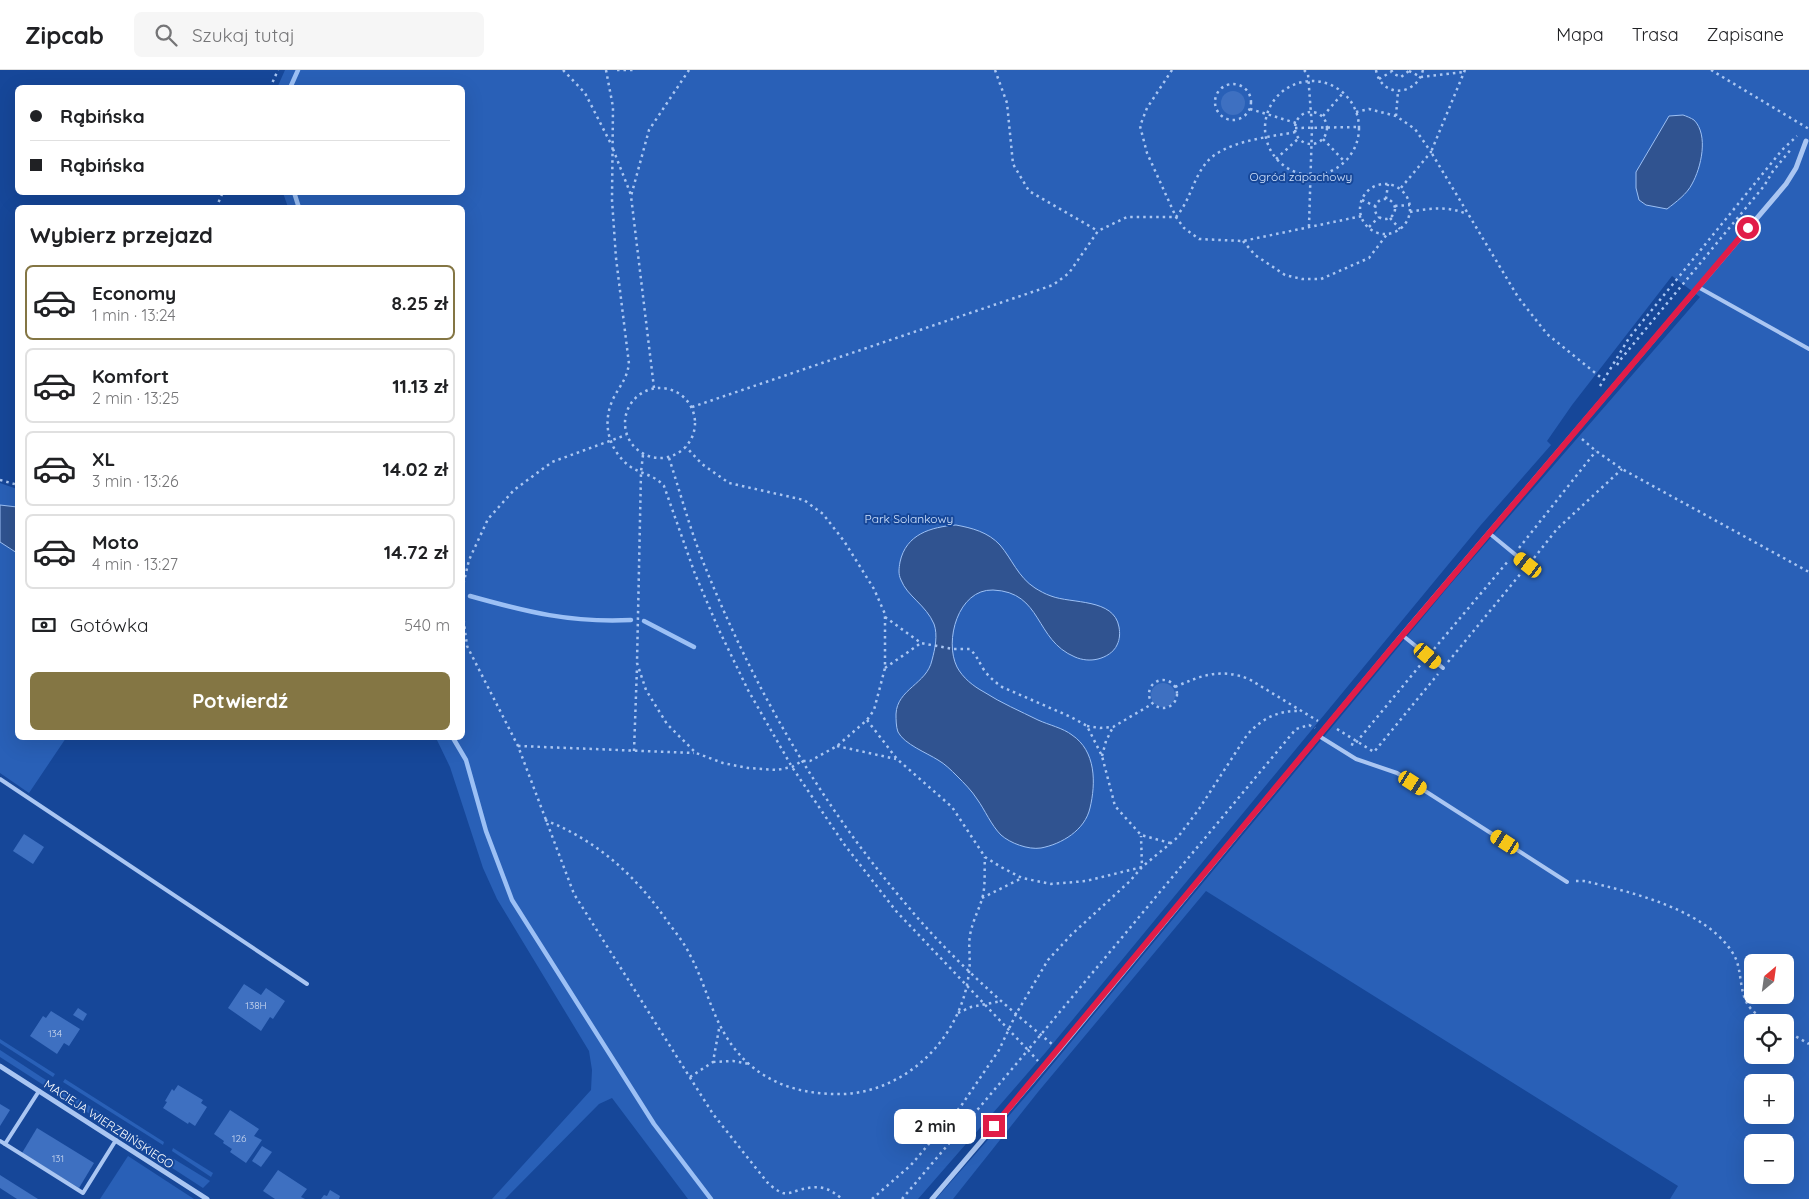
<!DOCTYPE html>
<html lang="pl">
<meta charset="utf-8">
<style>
body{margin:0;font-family:Quicksand,sans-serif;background:#f6f6f6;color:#202124;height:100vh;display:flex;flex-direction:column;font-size:19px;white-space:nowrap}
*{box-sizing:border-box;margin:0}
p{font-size:16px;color:#757577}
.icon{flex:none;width:28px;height:28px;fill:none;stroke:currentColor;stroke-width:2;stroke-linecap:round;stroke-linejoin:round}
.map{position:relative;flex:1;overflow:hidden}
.sheet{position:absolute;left:15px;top:135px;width:450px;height:535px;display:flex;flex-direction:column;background:#fff;border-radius:8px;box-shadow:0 5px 20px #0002}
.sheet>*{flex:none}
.top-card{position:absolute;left:15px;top:15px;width:450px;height:110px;border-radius:8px;box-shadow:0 5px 20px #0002;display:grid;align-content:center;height:110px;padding:0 15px;background:#fff}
.needle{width:32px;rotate:29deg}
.tools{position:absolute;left:1744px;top:884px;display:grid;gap:10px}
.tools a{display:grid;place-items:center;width:50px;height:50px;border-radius:8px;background:#fff;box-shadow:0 5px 20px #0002;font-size:25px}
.end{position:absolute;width:22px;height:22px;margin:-11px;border:6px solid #e11d48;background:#fff;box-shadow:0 0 0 2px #fff}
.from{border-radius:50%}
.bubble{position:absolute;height:35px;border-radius:8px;background:#fff;box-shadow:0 5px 20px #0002;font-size:16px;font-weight:700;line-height:35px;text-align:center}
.car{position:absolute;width:15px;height:30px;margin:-15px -8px;border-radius:6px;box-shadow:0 0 4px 1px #0007;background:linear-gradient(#f5c518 24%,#345 0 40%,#f5c518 0 76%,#345 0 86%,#f5c518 0)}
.top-card b{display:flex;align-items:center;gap:18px;height:48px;font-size:19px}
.top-card b+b{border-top:1px solid #e0e0e0}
.top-card i{width:12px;height:12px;background:#202124}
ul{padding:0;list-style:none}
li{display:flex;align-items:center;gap:15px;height:75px;margin:0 10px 8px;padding:0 5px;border:2px solid #e0e0e0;border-radius:8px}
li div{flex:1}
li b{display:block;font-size:19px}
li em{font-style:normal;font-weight:700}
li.active{border-color:#847644}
li>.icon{width:45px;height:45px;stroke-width:1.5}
h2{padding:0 15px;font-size:22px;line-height:60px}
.pay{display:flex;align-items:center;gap:12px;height:55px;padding:0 15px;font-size:19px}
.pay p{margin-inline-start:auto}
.primary-button{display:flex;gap:10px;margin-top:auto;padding:10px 15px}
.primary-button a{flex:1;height:58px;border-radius:8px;background:#847644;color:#fff;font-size:20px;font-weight:700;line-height:58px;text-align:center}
header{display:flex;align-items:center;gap:30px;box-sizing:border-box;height:70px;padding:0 25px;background:#fff;border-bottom:1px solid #e0e0e0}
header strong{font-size:24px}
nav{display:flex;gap:28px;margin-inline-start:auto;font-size:18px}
.search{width:350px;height:45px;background:#f6f6f6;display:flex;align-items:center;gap:12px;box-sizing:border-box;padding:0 18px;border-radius:8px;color:#757577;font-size:19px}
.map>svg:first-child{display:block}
.green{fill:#2960b7;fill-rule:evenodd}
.water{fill:#305390;stroke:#9cc0f5}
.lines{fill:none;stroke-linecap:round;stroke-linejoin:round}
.stream{stroke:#9cc0f5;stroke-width:4.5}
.building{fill:#3e70c1}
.path{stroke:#aac6f2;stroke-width:2.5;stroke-dasharray:2.5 4;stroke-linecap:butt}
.lane{stroke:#aac6f2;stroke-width:4}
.street{stroke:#aac6f2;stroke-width:5}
.route{stroke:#e11d48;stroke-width:6}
.labels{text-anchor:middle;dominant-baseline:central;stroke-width:4;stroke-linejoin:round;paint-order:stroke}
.number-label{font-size:10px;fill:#cfdbf0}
.park-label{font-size:12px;fill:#d2e3fc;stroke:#164799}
.street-label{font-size:12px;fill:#fff;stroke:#164799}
</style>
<header>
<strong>Zipcab</strong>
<div class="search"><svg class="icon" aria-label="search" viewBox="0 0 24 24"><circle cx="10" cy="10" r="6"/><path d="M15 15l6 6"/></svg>Szukaj tutaj</div>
<nav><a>Mapa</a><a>Trasa</a><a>Zapisane</a></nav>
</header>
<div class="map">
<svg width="1809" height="1129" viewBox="0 0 1809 1129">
<rect width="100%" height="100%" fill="#164799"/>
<g class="green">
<path d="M285 0H1809V1129H1670L1678 1116 1206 821 1038 1022 953 1129H936L1033 1018 1448 517 1700 227 1672 206 1572 335 1547 371 1551 375 1480 456 1046 982 918 1129H688L612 1028 599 1034 505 1129H492L591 1020 592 1000 589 981 497 829 483 798 450 697 436 668H462V138L288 137 283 123 462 122V18H277ZM1752 892H1785V925H1752ZM1752 952H1785V985H1752ZM1752 1012H1785V1045H1752ZM1752 1072H1785V1105H1752Z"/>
<path d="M0 413 17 419 18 668H66L29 723 0 703Z"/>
<path d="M0 969 55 1004 53 1007 0 973Z"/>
<path d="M0 980 49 1012 45 1016 0 987Z"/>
<path d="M65 1009 164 1072 163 1075 63 1012Z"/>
<path d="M59 1017 101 1043 98 1049 58 1024Z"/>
<path d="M109 1048 161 1081 155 1087 105 1054Z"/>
<path d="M173 1078 213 1103 211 1107 172 1081Z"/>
<path d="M128 1086 194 1129H100Z"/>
<path d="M169 1086 210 1111 203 1118 166 1094Z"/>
</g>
<g class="water">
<path d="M1683 45C1686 46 1691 48 1694 50 1709 65 1701 98 1692 114 1687 124 1676 132 1667 139L1646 135 1639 130 1636 118V102L1669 46Z"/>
<path d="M0 435 17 437V483L0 472Z"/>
<path d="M956 455C972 458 988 462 1000 475 1012 489 1018 507 1035 518 1040 521 1045 524 1051 526 1072 534 1114 528 1119 557 1120 563 1120 569 1117 575 1114 582 1106 587 1098 589 1090 591 1082 590 1075 587 1034 570 1043 522 993 520 958 519 944 571 957 597 963 608 973 616 984 622 1001 633 1020 641 1038 650 1049 655 1063 658 1072 665 1096 681 1096 713 1090 738 1085 760 1062 774 1041 778 1028 780 1010 773 1001 765 991 755 985 740 977 729 972 721 964 713 957 706 951 700 945 694 938 690 927 683 904 674 898 662 896 657 896 649 896 644 897 619 927 614 932 590 935 579 938 565 934 554 926 535 907 526 901 510 898 504 899 498 900 492 906 464 931 457 956 455Z"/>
</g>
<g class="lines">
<g class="stream">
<path d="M290 18 298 0"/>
<path d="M294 122 299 138"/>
<path d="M470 526C527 542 571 553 631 550"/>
<path d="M644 551 694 577"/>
<path d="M453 668 466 690 486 761 512 830 654 1054 711 1129"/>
</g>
</g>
<g class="building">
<circle cx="1233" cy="33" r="12"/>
<circle cx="1163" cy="625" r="12"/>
<path d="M24 764 44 777 33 794 13 781Z"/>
<path d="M244 914 261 925 266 918 285 931 273 949 270 947 261 961 228 938Z"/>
<path d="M78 938 87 944 83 951 73 945Z"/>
<path d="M51 941 80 959 69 976 64 973 57 984 30 966 43 946 46 948Z"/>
<path d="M178 1015 203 1030 201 1033 207 1037 195 1056 189 1052 188 1054 163 1038 167 1032 165 1031 172 1019 174 1021Z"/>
<path d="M0 1034 10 1040 0 1056Z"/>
<path d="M230 1040 259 1059 254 1066 262 1070 246 1093 230 1082 232 1079 223 1073 224 1071 214 1064Z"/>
<path d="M37 1058 94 1093 79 1118 22 1083Z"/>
<path d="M262 1076 272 1082 261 1097 252 1091Z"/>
<path d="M278 1100 307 1119 301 1127 305 1129H275L263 1121Z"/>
<path d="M0 1105 38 1129H17L0 1118Z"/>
<path d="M330 1120 340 1126 339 1129H321L324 1125 327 1126Z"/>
</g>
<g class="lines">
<g class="path">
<path d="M563 0 585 23 611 74"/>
<path d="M606 0 613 37 612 130 616 188 629 294C626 311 620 315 613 329 602 353 608 378 628 395 639 404 654 404 664 416L695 504 719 560 748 620 792 697 844 774 896 841 1028 980 1296 659 1309 655 1315 658"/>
<path d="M617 0H636"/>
<path d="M995 0 1007 33 1013 94 1029 121 1098 161"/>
<path d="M1172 0 1147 38 1140 56 1147 83 1176 147 1184 158 1199 169 1243 171 1362 146"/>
<path d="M1304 0 1308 4 1312 57 1309 156"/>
<path d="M1376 0C1381 28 1416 27 1423 0"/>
<path d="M1391 0 1394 4 1401 7 1409 1"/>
<path d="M1465 0 1431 82 1518 227 1547 264 1604 310"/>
<path d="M1711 0 1809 59"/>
<path d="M1409 1 1421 7 1464 2"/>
<path d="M1379 9 1391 2"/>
<circle cx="1312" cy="58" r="47"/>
<circle cx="1233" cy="32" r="18"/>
<path d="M270 18 278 0"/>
<path d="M1250 39 1296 53"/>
<circle cx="1311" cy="58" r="16"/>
<path d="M1356 42 1369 39 1396 46 1415 59 1431 82 1400 119"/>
<path d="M1323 46 1343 23"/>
<path d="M1396 46 1398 21"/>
<path d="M1295 58 1359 57"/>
<path d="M1323 69 1345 92"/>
<path d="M613 79 631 125"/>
<path d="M1276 89 1299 68"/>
<circle cx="1385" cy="139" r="25"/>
<circle cx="1385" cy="139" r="10"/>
<path d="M1386 129 1388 114"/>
<path d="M1362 130 1375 136"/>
<path d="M1395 136 1410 135"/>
<path d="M216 138 223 122"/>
<path d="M1410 142C1430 138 1448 136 1467 144"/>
<path d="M1390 148 1400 159"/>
<path d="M1369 157 1379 147"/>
<path d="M1243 171 1255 185 1285 205 1302 209H1321L1369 188 1388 163"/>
<path d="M1617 295 1621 289 1764 116 1773 101 1792 78"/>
<path d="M1600 316 1629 268 1782 80 1797 66"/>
<circle cx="660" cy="353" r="35"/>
<path d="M654 318 631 126 649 60 689 0"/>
<path d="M692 337 1053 215 1069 203 1098 161 1127 147H1176C1190 131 1193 109 1206 93 1224 71 1269 67 1296 62"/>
<path d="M1582 369 1596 381 1622 399 1809 502"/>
<path d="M643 385 641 402 637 593 646 620 667 654 696 683 723 693 748 698 777 700 792 697 802 691H810L837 676 867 650 874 640 885 598V544L874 519 844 471 823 444 804 430 729 413 702 394 686 377"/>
<path d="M669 388C681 425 691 463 706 499 755 620 820 733 905 833 948 885 999 931 1052 974"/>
<path d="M0 410 18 415"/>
<path d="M1519 478 1596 381"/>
<path d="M1534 488 1557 459 1622 399"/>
<path d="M462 520 469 490 488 449 514 420 552 392 626 365"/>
<path d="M462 537 467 576 518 676 574 824 713 1044 767 1112C771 1116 777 1121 783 1123 788 1124 793 1122 799 1120 818 1115 827 1116 842 1129"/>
<path d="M885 547 921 573 953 579H970C977 586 979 592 984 600 989 607 995 612 1002 617L1071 647 1087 656 1102 686 1115 736 1141 765 1170 773"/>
<path d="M1434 579 1509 490"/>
<path d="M1448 592 1522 502"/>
<path d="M885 598 921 573"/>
<circle cx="1163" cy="624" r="14"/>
<path d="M1175 617C1202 605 1221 598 1249 609L1318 651"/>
<path d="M867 650 897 689 952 737 985 787 1001 797 1022 808 1051 814 1086 811 1142 797 1141 766"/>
<path d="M1087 656 1100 658 1113 657 1152 634"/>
<path d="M1337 659 1374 682 1438 604"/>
<path d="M1351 674 1354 675 1422 593"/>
<path d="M518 676 694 683"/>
<path d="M837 676 896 689"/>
<path d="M634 681 637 597"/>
<path d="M1102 686 1106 671 1113 657"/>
<path d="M545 750C600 772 637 807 670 855 677 864 684 873 689 883 711 924 713 962 750 995 777 1018 810 1025 845 1024 909 1020 962 966 969 902 971 890 968 877 970 865 973 850 978 842 982 829 986 816 984 800 985 787"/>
<path d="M1576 811H1584C1631 822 1710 840 1735 887 1743 903 1738 927 1753 941 1758 946 1766 949 1772 952"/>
<path d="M982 828 1022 808"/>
<path d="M958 943 971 937 1001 931"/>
<path d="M1785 960 1809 974"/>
<path d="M713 992 733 991 749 994"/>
<path d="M690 1007 713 992 719 959"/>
<path d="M872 1129 911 1095 961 1036 999 980 1016 944 1048 890 1071 865 1130 811 1142 797 1178 767 1199 739 1247 665C1262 648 1279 640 1301 641"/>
<path d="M902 1129 1028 980 1038 991"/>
</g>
<g class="lane">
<path d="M1698 217 1809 279"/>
<path d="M1489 463 1528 495"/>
<path d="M1402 565 1443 598"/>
<path d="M1319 666 1356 689 1397 703 1567 812"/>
<path d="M0 709 307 914"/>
<path d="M0 1071 5 1074 39 1021"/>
<path d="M5 1074 83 1123 116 1070"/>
</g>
<g class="street">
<path d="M0 996 207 1129"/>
<path d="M932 1129 1059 980 1402 565 1786 114 1796 98 1806 71"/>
</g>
</g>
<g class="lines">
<path class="route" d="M994 1056 1390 580 1748 158"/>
</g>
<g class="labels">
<g class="number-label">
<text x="256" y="935">138H</text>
<text x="55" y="963">134</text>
<text x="239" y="1068">126</text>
<text x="58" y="1088">131</text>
</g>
<g class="park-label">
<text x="1301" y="106">Ogród zapachowy</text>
<text x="909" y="448">Park Solankowy</text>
</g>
<g class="street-label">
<text transform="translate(109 1054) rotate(33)">MACIEJA WIERZBIŃSKIEGO</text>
</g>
</g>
</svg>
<div class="tools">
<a><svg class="needle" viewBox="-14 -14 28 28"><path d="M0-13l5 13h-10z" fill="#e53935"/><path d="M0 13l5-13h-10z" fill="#757577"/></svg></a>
<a><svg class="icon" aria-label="locate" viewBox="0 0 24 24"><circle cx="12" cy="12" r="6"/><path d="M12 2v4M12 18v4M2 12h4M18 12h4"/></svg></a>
<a>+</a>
<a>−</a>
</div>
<i class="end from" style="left:1748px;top:158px"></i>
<i class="end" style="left:994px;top:1056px"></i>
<div class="bubble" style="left:894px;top:1039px;width:82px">2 min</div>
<i class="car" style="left:1528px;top:495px;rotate:308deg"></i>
<i class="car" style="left:1428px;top:586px;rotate:130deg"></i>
<i class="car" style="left:1413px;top:713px;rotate:123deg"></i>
<i class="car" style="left:1505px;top:772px;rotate:303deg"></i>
<div class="top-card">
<b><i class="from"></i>Rąbińska</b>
<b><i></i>Rąbińska</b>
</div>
<section class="sheet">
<h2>Wybierz przejazd</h2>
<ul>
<li class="active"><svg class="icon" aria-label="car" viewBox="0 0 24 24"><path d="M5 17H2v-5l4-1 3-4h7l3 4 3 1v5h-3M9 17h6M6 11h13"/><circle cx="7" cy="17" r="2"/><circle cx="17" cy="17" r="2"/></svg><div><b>Economy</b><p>1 min · 13:24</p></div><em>8.25 zł</em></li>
<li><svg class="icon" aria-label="car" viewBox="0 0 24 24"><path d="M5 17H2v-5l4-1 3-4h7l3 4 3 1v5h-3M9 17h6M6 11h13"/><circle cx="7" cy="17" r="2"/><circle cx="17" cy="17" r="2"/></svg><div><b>Komfort</b><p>2 min · 13:25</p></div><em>11.13 zł</em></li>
<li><svg class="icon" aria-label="car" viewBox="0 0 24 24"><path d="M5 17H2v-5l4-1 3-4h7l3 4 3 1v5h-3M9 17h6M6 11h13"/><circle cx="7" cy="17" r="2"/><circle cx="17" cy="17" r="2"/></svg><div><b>XL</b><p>3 min · 13:26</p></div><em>14.02 zł</em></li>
<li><svg class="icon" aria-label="car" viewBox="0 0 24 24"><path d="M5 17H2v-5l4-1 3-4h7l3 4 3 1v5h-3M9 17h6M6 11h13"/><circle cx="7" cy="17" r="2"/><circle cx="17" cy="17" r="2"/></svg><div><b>Moto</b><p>4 min · 13:27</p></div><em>14.72 zł</em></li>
</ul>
<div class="pay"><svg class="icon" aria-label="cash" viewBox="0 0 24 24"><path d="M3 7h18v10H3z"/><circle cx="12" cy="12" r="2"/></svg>Gotówka<p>540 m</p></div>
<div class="primary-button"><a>Potwierdź</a></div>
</section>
</div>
